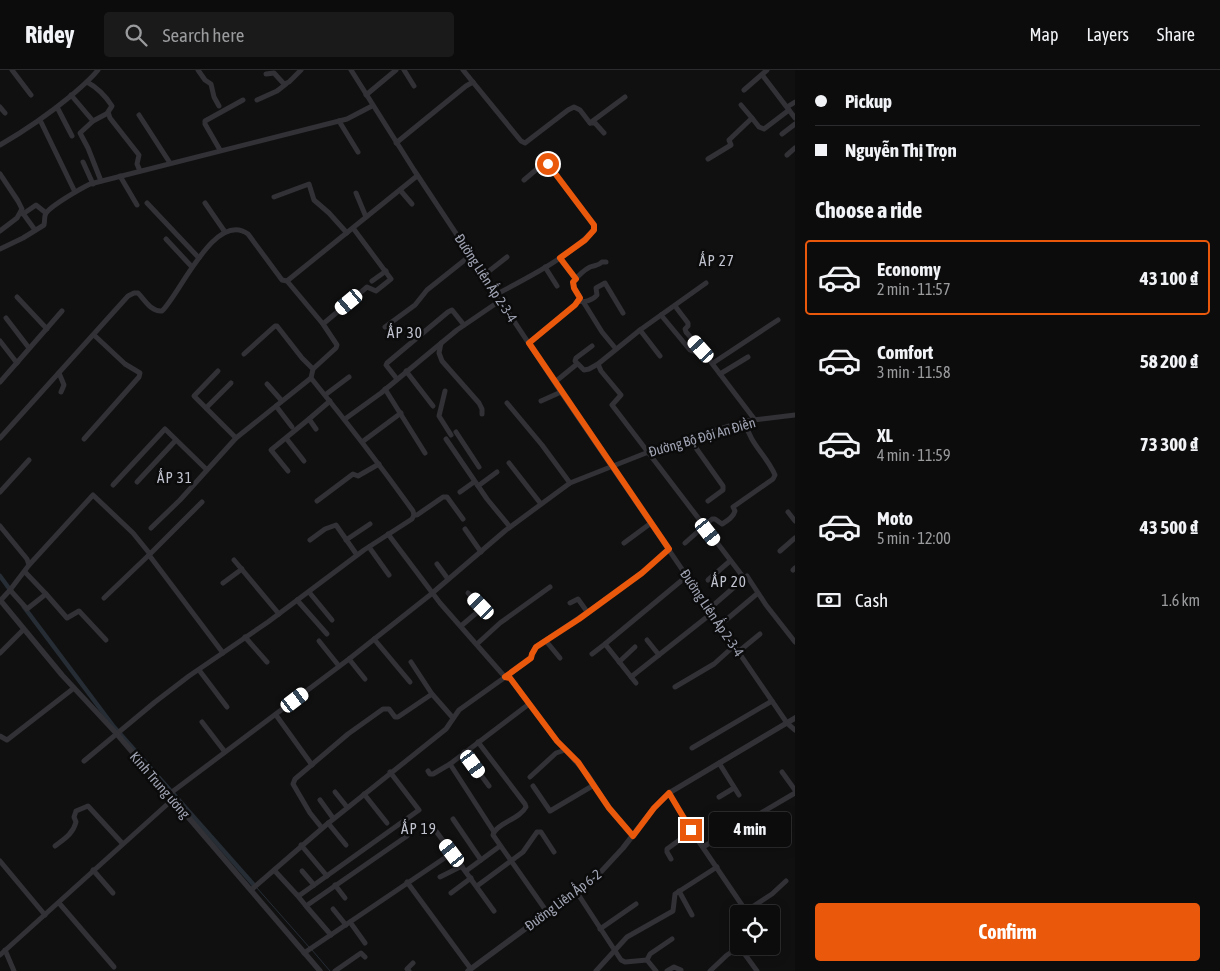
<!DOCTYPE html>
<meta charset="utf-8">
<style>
body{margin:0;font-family:"Asap Condensed",sans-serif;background:#1a1a1b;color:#f1f3f6;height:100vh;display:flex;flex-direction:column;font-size:19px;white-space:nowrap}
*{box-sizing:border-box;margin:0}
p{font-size:16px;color:#9a9b9d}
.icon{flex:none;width:28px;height:28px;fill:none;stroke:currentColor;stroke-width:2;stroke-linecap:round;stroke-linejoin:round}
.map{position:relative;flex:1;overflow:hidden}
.panel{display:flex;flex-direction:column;background:#0c0c0d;width:425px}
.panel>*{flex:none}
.top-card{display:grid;align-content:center;height:110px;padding:0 20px;background:#0c0c0d}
.buttons{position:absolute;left:730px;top:835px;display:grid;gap:10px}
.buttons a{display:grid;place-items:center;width:50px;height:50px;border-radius:5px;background:#0c0c0d;box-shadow:0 2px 12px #0003,0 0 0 1px #2c2c2e;font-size:25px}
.end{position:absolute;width:22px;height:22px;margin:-11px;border:6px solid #ea580c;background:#fff;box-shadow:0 0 0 2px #fff}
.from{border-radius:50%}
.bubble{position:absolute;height:35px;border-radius:5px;background:#0c0c0d;box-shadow:0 2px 12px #0003,0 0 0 1px #2c2c2e;font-size:16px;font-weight:700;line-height:35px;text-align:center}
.car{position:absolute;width:15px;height:30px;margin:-15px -8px;border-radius:6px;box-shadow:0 0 4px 1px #0007;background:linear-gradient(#fff 24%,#345 0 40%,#fff 0 76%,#345 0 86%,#fff 0)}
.top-card b{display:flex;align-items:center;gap:18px;height:48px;font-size:19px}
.top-card b+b{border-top:1px solid #2c2c2e}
.top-card i{width:12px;height:12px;background:#f1f3f6}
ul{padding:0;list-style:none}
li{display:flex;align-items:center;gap:15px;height:75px;margin:0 10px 8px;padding:0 10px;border:2px solid transparent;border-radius:5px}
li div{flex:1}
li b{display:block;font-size:19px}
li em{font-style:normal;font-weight:700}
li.current{border-color:#ea580c}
li>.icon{width:45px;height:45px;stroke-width:1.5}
h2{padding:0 20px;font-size:22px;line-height:60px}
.pay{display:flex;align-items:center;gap:12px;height:55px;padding:0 20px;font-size:19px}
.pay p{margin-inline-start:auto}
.button{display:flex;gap:10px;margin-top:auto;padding:10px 20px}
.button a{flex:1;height:58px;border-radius:5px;background:#ea580c;color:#fff;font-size:20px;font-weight:700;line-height:58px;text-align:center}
header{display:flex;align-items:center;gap:30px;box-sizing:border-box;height:70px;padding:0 25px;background:#0c0c0d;border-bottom:1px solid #2c2c2e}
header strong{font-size:24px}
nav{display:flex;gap:28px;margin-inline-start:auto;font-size:18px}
.search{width:350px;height:45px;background:#1a1a1b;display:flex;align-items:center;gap:12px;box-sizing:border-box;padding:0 18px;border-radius:5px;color:#9a9b9d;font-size:19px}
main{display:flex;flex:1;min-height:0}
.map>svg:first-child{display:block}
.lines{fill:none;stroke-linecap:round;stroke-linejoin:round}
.stream{stroke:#262d35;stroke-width:1}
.canal{stroke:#262d35;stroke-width:4.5}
.minor{stroke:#313136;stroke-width:5}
.tertiary{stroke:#313136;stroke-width:5.5}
.route{stroke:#ea580c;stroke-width:6}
.labels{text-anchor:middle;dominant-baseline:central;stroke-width:5;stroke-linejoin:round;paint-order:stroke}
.street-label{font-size:14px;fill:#a0a4b3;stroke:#0b0b0c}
.neighbourhood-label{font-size:15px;letter-spacing:1px;fill:#c1c4cf;stroke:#0b0b0c}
</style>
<header>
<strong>Ridey</strong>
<div class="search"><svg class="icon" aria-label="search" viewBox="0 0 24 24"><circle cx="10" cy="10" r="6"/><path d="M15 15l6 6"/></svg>Search here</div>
<nav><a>Map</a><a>Layers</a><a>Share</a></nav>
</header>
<main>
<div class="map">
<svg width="795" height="901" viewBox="0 0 795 901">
<rect width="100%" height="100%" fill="#101011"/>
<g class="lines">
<g class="stream">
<path d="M257 818 309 877"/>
<path d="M312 880 330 901"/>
</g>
<g class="canal">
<path d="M0 506 11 521"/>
<path d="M24 537 114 657 253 814"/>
</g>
<g class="minor">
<path d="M12 0 31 25"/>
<path d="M198 0 205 10 211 14 214 27 219 36"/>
<path d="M351 0 414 100 561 322 787 653 795 660"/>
<path d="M404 0 414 16"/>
<path d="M463 0 521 71 525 73 568 40 574 37 580 40 590 53H595L604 63"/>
<path d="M266 4 274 3 284 14 289 12 301 0"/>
<path d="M763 6 795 48"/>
<path d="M87 12C98 18 105 25 112 36L108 42 110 48 139 85 137 94 140 101"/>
<path d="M744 20 767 0"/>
<path d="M71 25 93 51 80 63 88 78 101 111"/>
<path d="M366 25 396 0"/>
<path d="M257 30 277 21 286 14"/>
<path d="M741 35 752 48"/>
<path d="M0 37 5 43"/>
<path d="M57 37 72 66"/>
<path d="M787 37 795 32"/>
<path d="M139 45 170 93"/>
<path d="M40 50 75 122"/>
<path d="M93 51 108 43"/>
<path d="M339 51 358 82"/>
<path d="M590 53 625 27"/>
<path d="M782 64 795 54"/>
<path d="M396 73 466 16 473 12"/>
<path d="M0 75C26 60 49 44 72 25 81 17 90 10 98 0"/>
<path d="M220 80 205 54V51L243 30"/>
<path d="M787 85 795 78"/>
<path d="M708 89 731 75 729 70 752 48 759 57 764 59 789 40"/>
<path d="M83 92 93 114"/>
<path d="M0 104 18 131 22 139 17 148 0 161"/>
<path d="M120 106 137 135"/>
<path d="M400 120 412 134"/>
<path d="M356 123 366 147"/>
<path d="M274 127 309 114 314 130 329 143 347 163"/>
<path d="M147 133 199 188"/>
<path d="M205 133 225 162"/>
<path d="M22 142 35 160"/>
<path d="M23 144 36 135 46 143"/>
<path d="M166 169 192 197"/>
<path d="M0 179 23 168 44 155C45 151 44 146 46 143 52 135 80 119 90 114L347 49 372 36"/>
<path d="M560 188 576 209"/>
<path d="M545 197 557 216"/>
<path d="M484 205 507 187"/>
<path d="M287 211 417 106"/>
<path d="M372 211 386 201"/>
<path d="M497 224C531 206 567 188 594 160V155L548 94H543L524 110"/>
<path d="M17 227 47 259"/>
<path d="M578 231C584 233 593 230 597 225L596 218 605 213 623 243"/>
<path d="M584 233 602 262 616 279"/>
<path d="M675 236 688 253V256L685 259 686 262 701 279"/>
<path d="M661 245 690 280 695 282 701 279 755 350"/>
<path d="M6 248 29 278"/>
<path d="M385 257 415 235 427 220 471 185"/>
<path d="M640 260 706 213"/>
<path d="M0 271 17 293"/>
<path d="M441 273 439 283 442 291 479 333 482 339V344"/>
<path d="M529 273 575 235 580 227 574 218 573 212C578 206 584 200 590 197 596 195 598 196 602 192H606"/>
<path d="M592 276 576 288 575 291 584 300 589 299 598 294"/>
<path d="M244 284 275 256H277L302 288 313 299"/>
<path d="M660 286 640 260 598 294 601 301 621 325 612 335 744 508"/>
<path d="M713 293 778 250"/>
<path d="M218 301 194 326 236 368"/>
<path d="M406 301 433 336"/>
<path d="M59 303 64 315 61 322"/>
<path d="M720 304 748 287"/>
<path d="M311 308 313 299 336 278 337 275 323 254"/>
<path d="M397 309 386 295 387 293 448 242 452 240 464 255"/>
<path d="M0 312 62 241"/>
<path d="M555 312 577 294"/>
<path d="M267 314 282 331"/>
<path d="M385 319 425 383"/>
<path d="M445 321 439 346 451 365"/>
<path d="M325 325 349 307"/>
<path d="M541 331 561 322"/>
<path d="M507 333 542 375 570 413"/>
<path d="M276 336 292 357"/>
<path d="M206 338 231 313"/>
<path d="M345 349 381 323 457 260 501 230"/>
<path d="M316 359 309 349 330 331"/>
<path d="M456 362 479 397"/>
<path d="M0 368 128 226 134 223H138C145 230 151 242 162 241 180 224 215 140 248 164L282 210 287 211 323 254 367 217 376 221 391 209 353 158"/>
<path d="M286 368 304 391"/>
<path d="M691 368 696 378 723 416V420L708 431"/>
<path d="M84 369 139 307 140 303 125 294 94 265"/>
<path d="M446 369 487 429 510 457"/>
<path d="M362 372 401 343"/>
<path d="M509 393 541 434"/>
<path d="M288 401 271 380 309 349"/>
<path d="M137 412 176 370"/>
<path d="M113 415 165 359 207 400"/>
<path d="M478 416 497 402"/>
<path d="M0 422 29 390"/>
<path d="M460 422 474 412"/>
<path d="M317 431 353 404 358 406 379 394"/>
<path d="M788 442 795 451"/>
<path d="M414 445H417L443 427H447L463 449"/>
<path d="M0 456 27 489 29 495 10 520 0 531"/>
<path d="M465 459 481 482"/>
<path d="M388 464 440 533 505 607 510 608 557 671 588 705 609 738 633 766"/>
<path d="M310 470 325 459 336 455 357 485"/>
<path d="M346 470 370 454"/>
<path d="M624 473 651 453"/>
<path d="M685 473 712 449H715L722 454C727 451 733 448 735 441L733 437 773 409 775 405C767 386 749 373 745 351"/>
<path d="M369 477 389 505"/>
<path d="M780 481 795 468"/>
<path d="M149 485 223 583"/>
<path d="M234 490 279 544"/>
<path d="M437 494 448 509"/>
<path d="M29 495 93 425 133 463 150 484"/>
<path d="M793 500 795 498"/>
<path d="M25 502 46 524"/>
<path d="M708 510 730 491"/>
<path d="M223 513 242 499"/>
<path d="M10 520 27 539 46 524 67 548 79 541 106 570"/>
<path d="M309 522 332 550"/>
<path d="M104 528 150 484 202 432"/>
<path d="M297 530 327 564"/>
<path d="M570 533 578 529 588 543"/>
<path d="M709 539 747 506 766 535 795 572"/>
<path d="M726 550 758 523"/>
<path d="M461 556 481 539V536L468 523"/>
<path d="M245 567 267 592"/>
<path d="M374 569 410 612"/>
<path d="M647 570 659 585"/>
<path d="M319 571 339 596"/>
<path d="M546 571 560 588"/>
<path d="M477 574 500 553 550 517"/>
<path d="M738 582 760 564"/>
<path d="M0 583 23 560"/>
<path d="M592 584 605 574"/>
<path d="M349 589 365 609"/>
<path d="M411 592 432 624"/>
<path d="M619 592 635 577"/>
<path d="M199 600 227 637"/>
<path d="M631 607 712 543"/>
<path d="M636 613 605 574 687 506"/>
<path d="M675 617 714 594 734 576"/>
<path d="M276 645 312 695"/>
<path d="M202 652 225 682"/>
<path d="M0 666 7 670 74 618"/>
<path d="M478 672 525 734 526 737C520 749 495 754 493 765L547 842"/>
<path d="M692 678 772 631"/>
<path d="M464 682 489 716"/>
<path d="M84 691 155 632 189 606 268 552 364 480 412 449 414 445 413 441C380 395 346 351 311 308L236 368 180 430 151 458"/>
<path d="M719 693 739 725"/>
<path d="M428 701 430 704H433L450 694"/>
<path d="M782 702 795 720"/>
<path d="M530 707 556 683 565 680"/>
<path d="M533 716 550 741 594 715"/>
<path d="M335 722 347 737"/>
<path d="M669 723 691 760 748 844"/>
<path d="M364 724 387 753"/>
<path d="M168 725 349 589 430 525 506 460 570 413 651 381 745 351 795 345"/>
<path d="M719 727 734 718"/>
<path d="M320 730 333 748"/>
<path d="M453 749 481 790"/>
<path d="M328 753 346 775"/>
<path d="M322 758 310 743 293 714 295 709 348 664 383 639H389L395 647H398L432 624 453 648"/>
<path d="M494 762 450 694 529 634"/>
<path d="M301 775 327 806"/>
<path d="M55 776C64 769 73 764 76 752L74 747 76 741 88 736 122 773"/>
<path d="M703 777 795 723"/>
<path d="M452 783 494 841"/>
<path d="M671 789 667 782V779L692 761"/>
<path d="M0 791 45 845"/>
<path d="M93 800 113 823"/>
<path d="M274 800 297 825H300L419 740 390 702"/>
<path d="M302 801 314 815"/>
<path d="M466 801 500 776"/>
<path d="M440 807 462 796"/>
<path d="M407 812 471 899"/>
<path d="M335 815 345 828"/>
<path d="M477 816 523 782 537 762H541L554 782"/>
<path d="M251 820 326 755 446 659 459 640 525 593 531 588 532 584 536 577C581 546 629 517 669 479"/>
<path d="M576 821 621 890 625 892 647 890 656 901"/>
<path d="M679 821 692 845"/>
<path d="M451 823 471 808"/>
<path d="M297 825 306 836 407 766"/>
<path d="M59 833 114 897"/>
<path d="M306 836 331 865"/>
<path d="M333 839 346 855"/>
<path d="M746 841 772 824 786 811"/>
<path d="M350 852 365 873"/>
<path d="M600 859 636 834"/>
<path d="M742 876 741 879 757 901"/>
<path d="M5 880 14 901"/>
<path d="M304 883 452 783 433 757"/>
<path d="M0 885 172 730"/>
<path d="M647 890 650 884 672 869"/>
<path d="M335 901 361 883 365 887"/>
<path d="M409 901 407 899 413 893"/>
<path d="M596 901 627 867 673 841 675 824 717 797"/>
<path d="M667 901 674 897 681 900"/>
<path d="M710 901 727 885 741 876"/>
</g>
<g class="tertiary">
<path d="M0 530 62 605 116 663 320 901"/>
<path d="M468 901 598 805 623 778 654 738 669 723 795 648"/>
</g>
</g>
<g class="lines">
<path class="route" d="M548 94 594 155V160L585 170 560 188 576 209 573 212 574 218 580 228 575 235 529 273 669 479 642 503 579 549 536 577 532 584 531 588 505 607 510 608 557 671 578 692 609 738 633 766 654 738 669 723 691 760"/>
</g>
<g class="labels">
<g class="street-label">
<text transform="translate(486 208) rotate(57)">Đường Liên Ấp 2-3-4</text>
<text transform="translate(702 367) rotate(-16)">Đường Bộ Đội An Điền</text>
<text transform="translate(712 543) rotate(56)">Đường Liên Ấp 2-3-4</text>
<text transform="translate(160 715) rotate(49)">Kinh Trung ương</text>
<text transform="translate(563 830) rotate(-37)">Đường Liên Ấp 6-2</text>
</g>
<g class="neighbourhood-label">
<text x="717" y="190">ẤP 27</text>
<text x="405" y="262">ẤP 30</text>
<text x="175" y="407">ẤP 31</text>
<text x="729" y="511">ẤP 20</text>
<text x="419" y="758">ẤP 19</text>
</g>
</g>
</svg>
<div class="buttons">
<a><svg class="icon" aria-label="locate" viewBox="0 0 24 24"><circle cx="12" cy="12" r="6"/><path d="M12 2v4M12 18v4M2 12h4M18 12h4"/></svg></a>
</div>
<i class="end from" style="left:548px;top:94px"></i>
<i class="end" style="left:691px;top:760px"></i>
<div class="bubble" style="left:709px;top:742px;width:82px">4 min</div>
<i class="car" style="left:349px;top:232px;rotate:230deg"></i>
<i class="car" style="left:701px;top:279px;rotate:318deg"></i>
<i class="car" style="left:708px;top:462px;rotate:142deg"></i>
<i class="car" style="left:481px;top:536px;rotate:316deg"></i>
<i class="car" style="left:295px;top:630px;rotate:53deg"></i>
<i class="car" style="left:473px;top:694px;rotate:144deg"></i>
<i class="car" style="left:452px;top:783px;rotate:323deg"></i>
</div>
<section class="panel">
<div class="top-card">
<b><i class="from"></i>Pickup</b>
<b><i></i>Nguyễn Thị Trọn</b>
</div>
<h2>Choose a ride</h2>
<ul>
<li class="current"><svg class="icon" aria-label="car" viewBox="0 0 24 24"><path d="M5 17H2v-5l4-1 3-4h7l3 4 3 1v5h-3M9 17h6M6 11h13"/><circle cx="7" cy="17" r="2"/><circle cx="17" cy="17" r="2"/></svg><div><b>Economy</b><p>2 min · 11:57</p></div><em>43 100 ₫</em></li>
<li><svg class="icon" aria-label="car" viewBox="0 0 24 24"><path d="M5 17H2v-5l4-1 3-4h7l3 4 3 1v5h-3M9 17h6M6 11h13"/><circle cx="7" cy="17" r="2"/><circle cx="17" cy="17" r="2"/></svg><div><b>Comfort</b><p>3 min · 11:58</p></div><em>58 200 ₫</em></li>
<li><svg class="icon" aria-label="car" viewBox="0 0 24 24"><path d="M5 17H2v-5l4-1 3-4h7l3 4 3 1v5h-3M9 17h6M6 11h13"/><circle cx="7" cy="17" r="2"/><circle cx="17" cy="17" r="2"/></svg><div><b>XL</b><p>4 min · 11:59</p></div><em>73 300 ₫</em></li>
<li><svg class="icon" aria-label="car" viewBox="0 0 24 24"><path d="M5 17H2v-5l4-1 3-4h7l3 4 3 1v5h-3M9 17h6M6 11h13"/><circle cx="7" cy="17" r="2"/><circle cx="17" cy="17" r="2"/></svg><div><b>Moto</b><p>5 min · 12:00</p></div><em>43 500 ₫</em></li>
</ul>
<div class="pay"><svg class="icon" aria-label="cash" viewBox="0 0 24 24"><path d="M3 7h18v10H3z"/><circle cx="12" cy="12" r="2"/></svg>Cash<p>1.6 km</p></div>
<div class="button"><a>Confirm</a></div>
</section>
</main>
